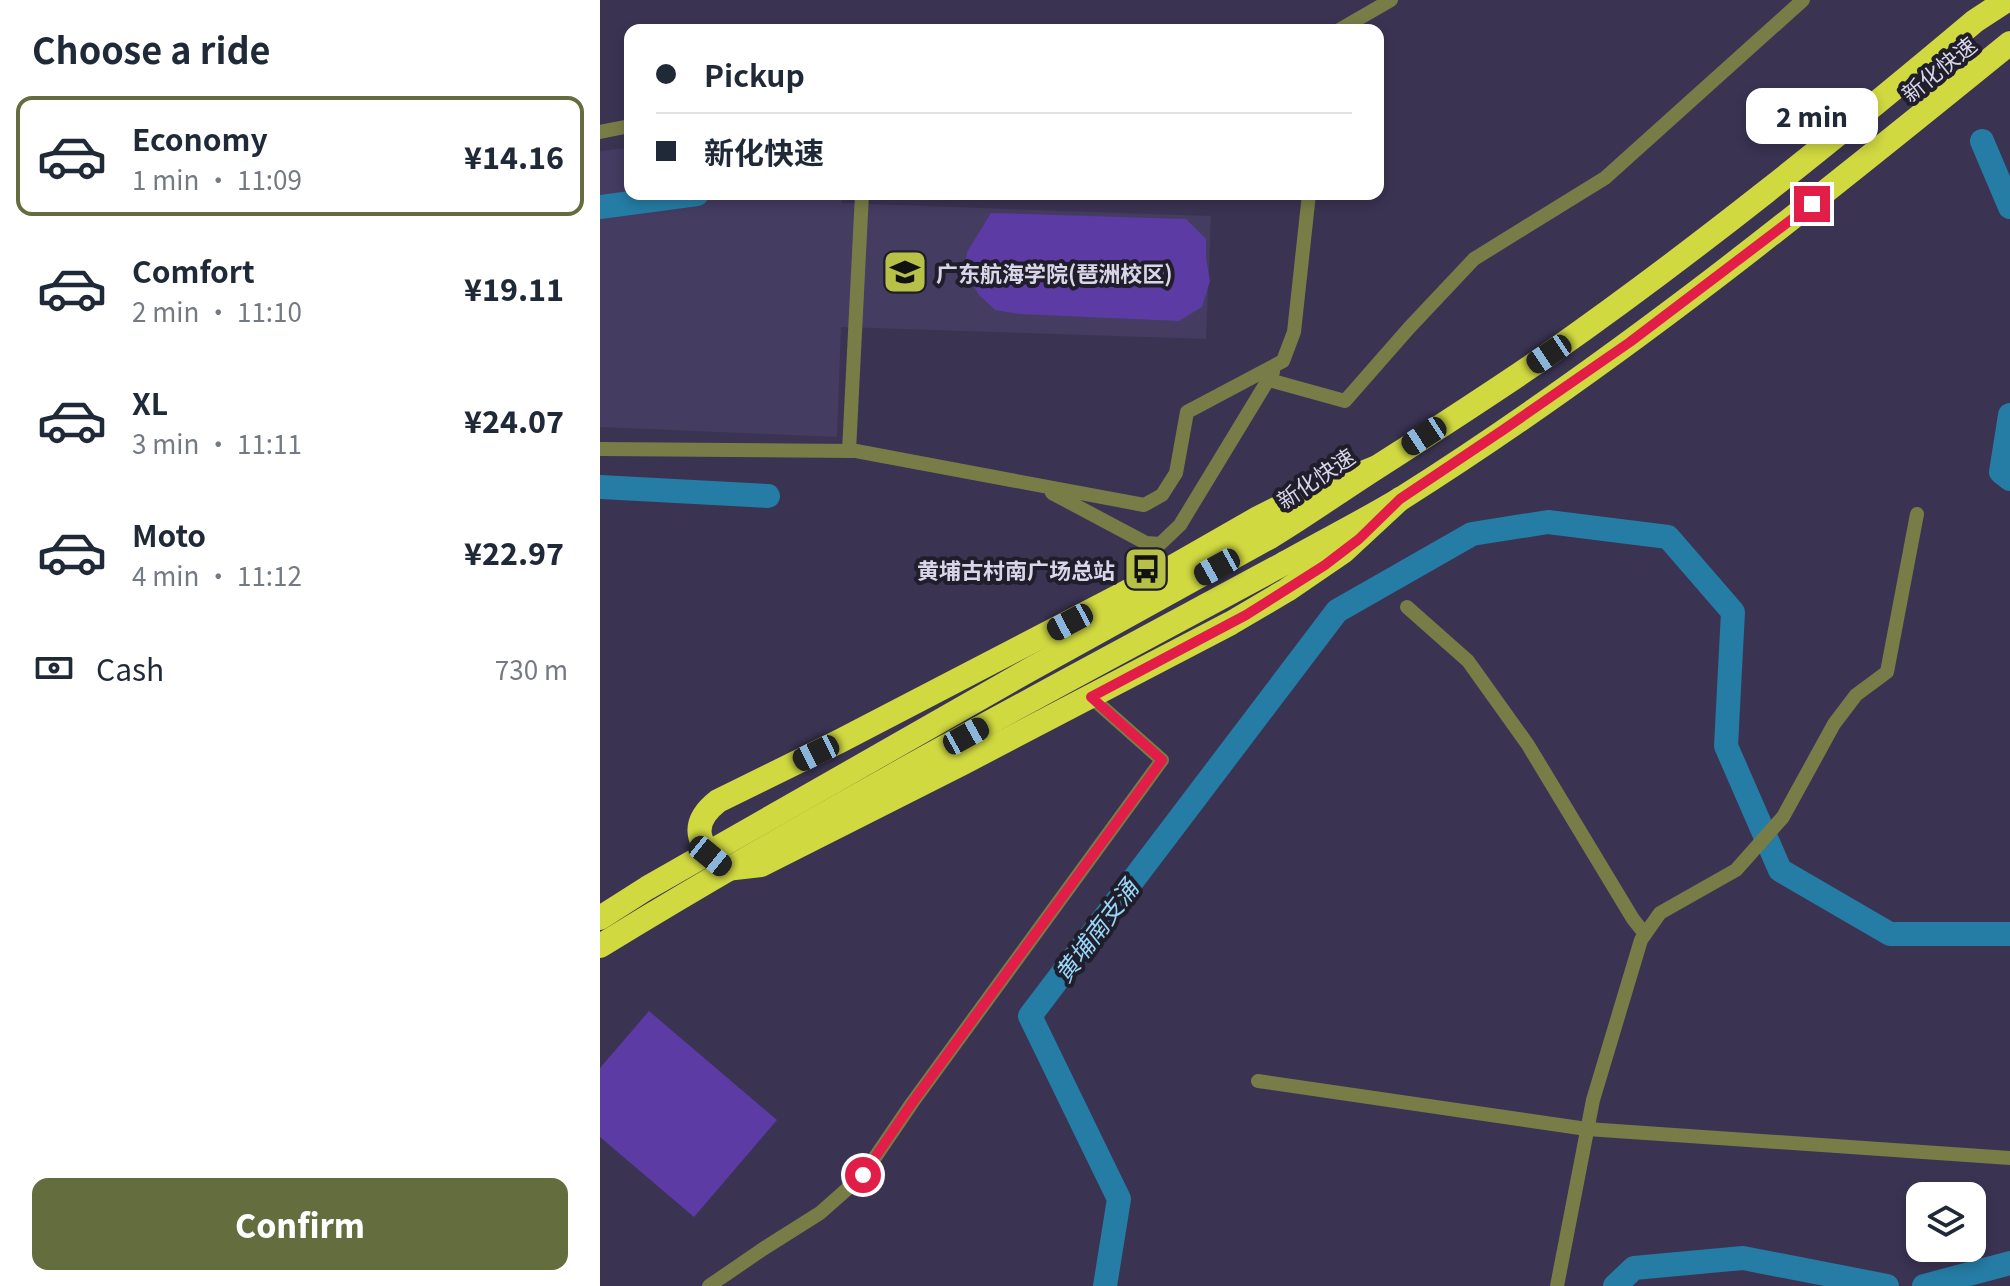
<!DOCTYPE html>
<meta charset="utf-8">
<style>
body{margin:0;font-family:Georgia,"Noto Sans SC",serif;background:#f2f2f3;color:#1f2937;height:100vh;display:flex;flex-direction:column;font-size:30px;white-space:nowrap}
*{box-sizing:border-box;margin:0}
p{font-size:26px;color:#747a83}
.icon{flex:none;width:44px;height:44px;fill:none;stroke:currentColor;stroke-width:2;stroke-linecap:round;stroke-linejoin:round}
.map{position:relative;flex:1;overflow:hidden}
.panel{display:flex;flex-direction:column;background:#fff;width:600px}
.panel>*{flex:none}
.banner{position:absolute;left:24px;top:24px;width:760px;height:176px;border-radius:16px;box-shadow:0 4px 12px #0003;display:grid;align-content:center;height:176px;padding:0 32px;background:#fff}
.tools{position:absolute;left:1306px;top:1182px;display:grid;gap:16px}
.tools a{display:grid;place-items:center;width:80px;height:80px;border-radius:16px;background:#fff;box-shadow:0 4px 12px #0003;font-size:40px}
.end{position:absolute;width:36px;height:36px;margin:-18px;border:10px solid #e11d48;background:#fff;box-shadow:0 0 0 4px #fff}
.from{border-radius:50%}
.bubble{position:absolute;height:56px;border-radius:16px;background:#fff;box-shadow:0 4px 12px #0003;font-size:26px;font-weight:800;line-height:56px;text-align:center}
.car{position:absolute;width:24px;height:48px;margin:-24px -12px;border-radius:10px;box-shadow:0 0 6px 2px #0007;background:linear-gradient(#222 24%,#8ab4d8 0 40%,#222 0 76%,#8ab4d8 0 86%,#222 0)}
.banner b{display:flex;align-items:center;gap:28px;height:76px;font-size:30px}
.banner b+b{border-top:2px solid #e0e1e3}
.banner i{width:20px;height:20px;background:#1f2937}
ul{padding:0;list-style:none}
li{display:flex;align-items:center;gap:24px;height:120px;margin:0 16px 12px;padding:0 16px;border:4px solid transparent;border-radius:16px}
li div{flex:1}
li b{display:block;font-size:30px}
li em{font-style:normal;font-weight:800}
li.selected{border-color:#646d3e}
li>.icon{width:72px;height:72px;stroke-width:1.5}
h2{padding:0 32px;font-size:36px;line-height:96px}
.pay{display:flex;align-items:center;gap:20px;height:88px;padding:0 32px;font-size:30px}
.pay p{margin-inline-start:auto}
.cta{display:flex;gap:16px;margin-top:auto;padding:16px 32px}
.cta a{flex:1;height:92px;border-radius:16px;background:#646d3e;color:#fff;font-size:32px;font-weight:800;line-height:92px;text-align:center}
main{display:flex;flex:1;min-height:0}
.map>svg:first-child{display:block}
.built{fill:#443c61}
.green{fill:#5c3ba5}
.lines{fill:none;stroke-linecap:round;stroke-linejoin:round}
.river{stroke:#257ca5;stroke-width:24}
.street{stroke:#787d47;stroke-width:14}
.highway{stroke:#d0d940;stroke-width:24}
.highway-bridge{stroke:#d0d940;stroke-width:24}
.route{stroke:#e11d48;stroke-width:10}
.labels{text-anchor:middle;dominant-baseline:central;stroke-width:8;stroke-linejoin:round;paint-order:stroke}
.street-label{font-size:22px;fill:#d9d6e9;stroke:#211e2c}
.poi-label{font-size:22px;font-weight:bold;fill:#d9d6e9;stroke:#211e2c;text-anchor:start}
.water-label{font-size:24px;font-style:italic;fill:#98d7f9;stroke:#211e2c}
</style>
<main>
<section class="panel">
<h2>Choose a ride</h2>
<ul>
<li class="selected"><svg class="icon" aria-label="car" viewBox="0 0 24 24"><path d="M5 17H2v-5l4-1 3-4h7l3 4 3 1v5h-3M9 17h6M6 11h13"/><circle cx="7" cy="17" r="2"/><circle cx="17" cy="17" r="2"/></svg><div><b>Economy</b><p>1 min · 11:09</p></div><em>¥14.16</em></li>
<li><svg class="icon" aria-label="car" viewBox="0 0 24 24"><path d="M5 17H2v-5l4-1 3-4h7l3 4 3 1v5h-3M9 17h6M6 11h13"/><circle cx="7" cy="17" r="2"/><circle cx="17" cy="17" r="2"/></svg><div><b>Comfort</b><p>2 min · 11:10</p></div><em>¥19.11</em></li>
<li><svg class="icon" aria-label="car" viewBox="0 0 24 24"><path d="M5 17H2v-5l4-1 3-4h7l3 4 3 1v5h-3M9 17h6M6 11h13"/><circle cx="7" cy="17" r="2"/><circle cx="17" cy="17" r="2"/></svg><div><b>XL</b><p>3 min · 11:11</p></div><em>¥24.07</em></li>
<li><svg class="icon" aria-label="car" viewBox="0 0 24 24"><path d="M5 17H2v-5l4-1 3-4h7l3 4 3 1v5h-3M9 17h6M6 11h13"/><circle cx="7" cy="17" r="2"/><circle cx="17" cy="17" r="2"/></svg><div><b>Moto</b><p>4 min · 11:12</p></div><em>¥22.97</em></li>
</ul>
<div class="pay"><svg class="icon" aria-label="cash" viewBox="0 0 24 24"><path d="M3 7h18v10H3z"/><circle cx="12" cy="12" r="2"/></svg>Cash<p>730 m</p></div>
<div class="cta"><a>Confirm</a></div>
</section>
<div class="map">
<svg width="1410" height="1286" viewBox="0 0 1410 1286">
<rect width="100%" height="100%" fill="#3a3352"/>
<path class="built" d="M30 148V194H241L242 203 611 216 606 339 241 327 237 437 0 427V151Z"/>
<g class="green">
<path d="M391 213 586 219 606 239V258L610 281 602 307 579 321 419 314 395 310 378 294 365 269 367 252Z"/>
<path d="M49 1011 177 1120 94 1217 0 1137V1068Z"/>
</g>
<g class="lines">
<g class="river">
<path d="M1382 141 1410 207"/>
<path d="M0 207 97 194"/>
<path d="M1410 415 1401 472 1410 479"/>
<path d="M0 487 168 496"/>
<path d="M505 1286 519 1199 430 1016 737 611 872 534 948 522 1068 537 1133 612 1126 746 1180 870 1290 934H1410"/>
<path d="M1015 1286 1034 1268 1143 1258 1287 1286"/>
<path d="M1324 1286 1410 1263"/>
</g>
<g class="street">
<path d="M739 30 791 0"/>
<path d="M0 132 30 126"/>
<path d="M669 380 745 401 809 328 874 259 1005 178 1203 0"/>
<path d="M0 449 256 451 544 505 562 495 576 473 587 412 683 361 694 332 709 194"/>
<path d="M249 451 262 194"/>
<path d="M452 493 546 543 560 544 580 525 673 372"/>
<path d="M807 607 868 661 928 745 1033 919 1045 934"/>
<path d="M658 1081 987 1129 1410 1158"/>
<path d="M109 1286 163 1249 220 1213 263 1175 312 1103 562 760 491 697"/>
<path d="M957 1286 993 1100 1041 940 1060 913 1136 870 1183 817 1234 724 1256 695 1287 672 1317 514"/>
</g>
<g class="highway">
<path d="M775 468 690 502 658 518 548 581 240 741 118 801C86 826 100 848 126 869L161 865 363 763 631 623 687 590 744 551 800 499"/>
<path d="M670 537C708 514 744 488 782 464 838 428 894 392 949 354 1097 250 1237 137 1375 21L1407 0"/>
<path d="M685 563C724 541 764 521 802 498 1017 362 1213 203 1410 43"/>
</g>
<g class="highway-bridge">
<path d="M0 918 47 888 431 669 670 537"/>
<path d="M0 946C223 809 455 687 685 563"/>
</g>
</g>
<g class="lines">
<path class="route" d="M263 1175 312 1103 562 760 491 697 646 615 725 565 759 539 800 499 903 430 1030 342 1212 204"/>
</g>
<defs>
<g id="university-square" transform="scale(2.3)"><rect x="-9" y="-9" width="18" height="18" rx="4" fill="#b8c147" stroke="#211e2c"/><path d="M0-5L7-2L0 1L-7-2ZM-4 1L0 2.5L4 1V4Q0 6-4 4Z" fill="#111"/></g>
<g id="bus-square" transform="scale(2.3)"><rect x="-9" y="-9" width="18" height="18" rx="4" fill="#b8c147" stroke="#211e2c"/><path d="M-5-6H5V4H4V6H2V4H-2V6H-4V4H-5ZM-3.5-4V0h7V-4ZM-3.5 1.2v1.5H-2V1.2ZM2 1.2v1.5H3.5V1.2Z" fill="#111"/></g>
</defs>
<g fill-rule="evenodd">
<use href="#university-square" x="305" y="272"/>
<use href="#bus-square" x="546" y="569"/>
</g>
<g class="labels">
<g class="street-label">
<text transform="translate(1338 68) rotate(-39)">新化快速</text>
<text transform="translate(715 477) rotate(-34)">新化快速</text>
</g>
<g class="poi-label">
<text x="336" y="272">广东航海学院(琶洲校区)</text>
<text x="515" y="569" text-anchor="end">黄埔古村南广场总站</text>
</g>
<g class="water-label">
<text transform="translate(495 930) rotate(-53)">黄埔南支涌</text>
</g>
</g>
</svg>
<div class="tools">
<a><svg class="icon" aria-label="layers" viewBox="0 0 24 24"><path d="M12 4l9 5-9 5-9-5zM3 14l9 5 9-5"/></svg></a>
</div>
<i class="end from" style="left:263px;top:1175px"></i>
<i class="end" style="left:1212px;top:204px"></i>
<div class="bubble" style="left:1146px;top:88px;width:132px">2 min</div>
<i class="car" style="left:949px;top:354px;rotate:236deg"></i>
<i class="car" style="left:824px;top:436px;rotate:237deg"></i>
<i class="car" style="left:617px;top:567px;rotate:241deg"></i>
<i class="car" style="left:470px;top:622px;rotate:242deg"></i>
<i class="car" style="left:366px;top:736px;rotate:61deg"></i>
<i class="car" style="left:216px;top:753px;rotate:244deg"></i>
<i class="car" style="left:110px;top:856px;rotate:129deg"></i>
<div class="banner">
<b><i class="from"></i>Pickup</b>
<b><i></i>新化快速</b>
</div>
</div>
</main>
